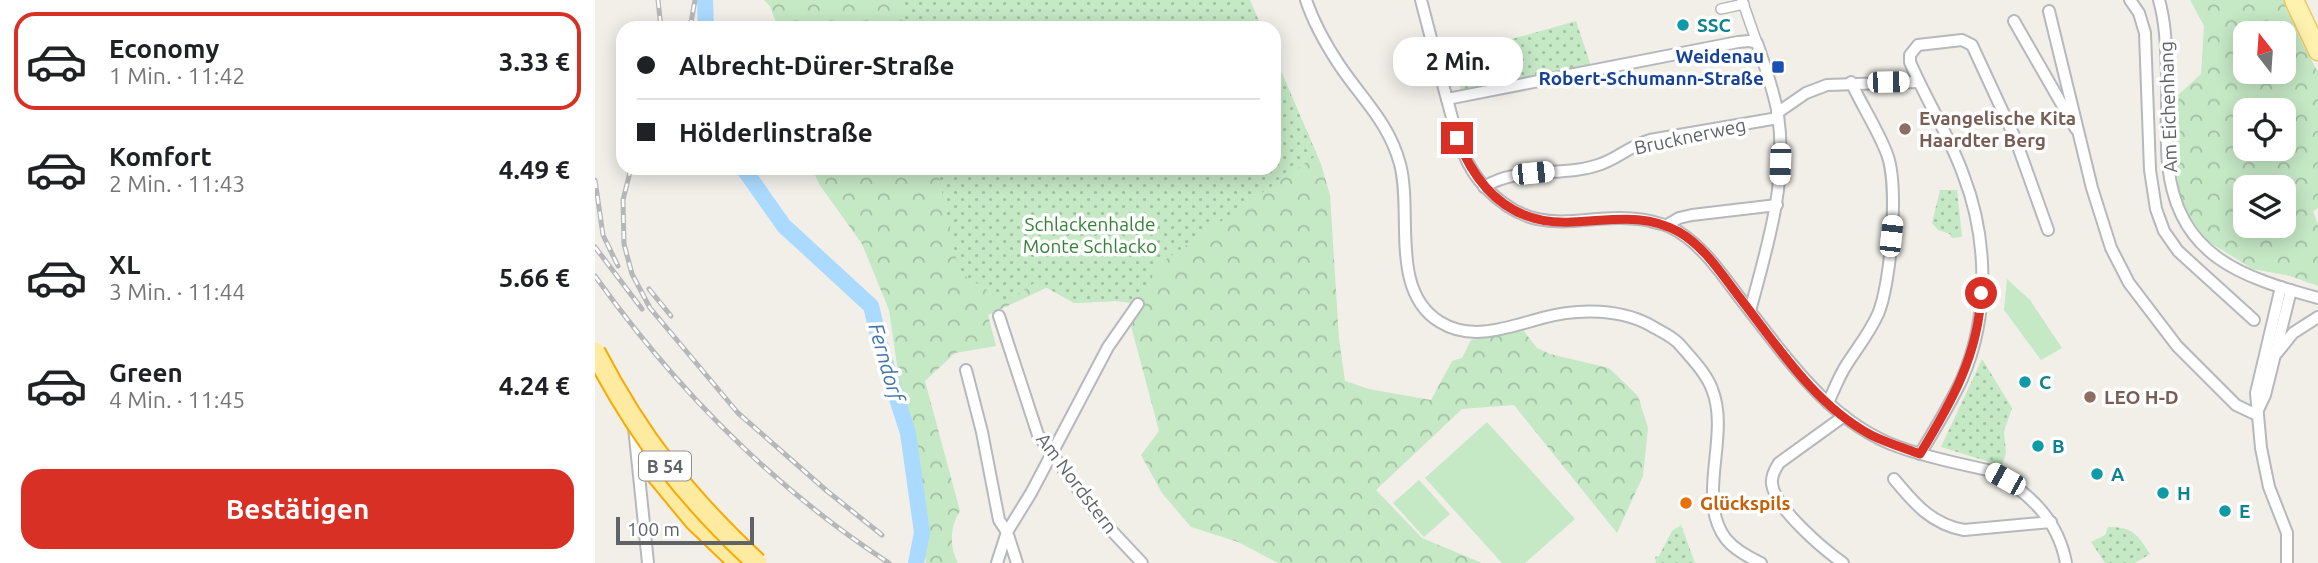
<!DOCTYPE html>
<html lang="de">
<meta charset="utf-8">
<style>
body{margin:0;font-family:Ubuntu,sans-serif;background:#f2f2f2;color:#202124;height:100vh;display:flex;flex-direction:column;font-size:26px;white-space:nowrap}
*{box-sizing:border-box;margin:0}
p{font-size:23px;color:#757577}
.icon{flex:none;width:38px;height:38px;fill:none;stroke:currentColor;stroke-width:2;stroke-linecap:round;stroke-linejoin:round}
.map{position:relative;flex:1;overflow:hidden}
.details{display:flex;flex-direction:column;background:#fff;width:595px}
.details>*{flex:none}
.guide{position:absolute;left:21px;top:21px;width:665px;height:154px;border-radius:21px;box-shadow:0 4px 18px #0003;display:grid;align-content:center;height:154px;padding:0 21px;background:#fff}
.needle{width:46px;rotate:343deg}
.controls{position:absolute;left:1638px;top:21px;display:grid;gap:14px}
.controls a{display:grid;place-items:center;width:63px;height:63px;border-radius:14px;background:#fff;box-shadow:0 4px 18px #0003;font-size:35px}
.scale{position:absolute;left:21px;bottom:18px;width:138px;box-sizing:border-box;padding-left:7px;border:4px solid #5f6368;border-top:0;font-size:19px;line-height:24px;white-space:nowrap;color:#5f6368;-webkit-text-stroke:5px #fff;paint-order:stroke}
.end{position:absolute;width:32px;height:32px;margin:-16px;border:9px solid #d93025;background:#fff;box-shadow:0 0 0 4px #fff}
.from{border-radius:50%}
.bubble{position:absolute;height:49px;border-radius:21px;background:#fff;box-shadow:0 4px 18px #0003;font-size:23px;font-weight:700;line-height:49px;text-align:center}
.car{position:absolute;width:21px;height:42px;margin:-21px -10px;border-radius:9px;box-shadow:0 0 5px 2px #0007;background:linear-gradient(#fff 24%,#345 0 40%,#fff 0 76%,#345 0 86%,#fff 0)}
.guide b{display:flex;align-items:center;gap:24px;height:66px;font-size:26px}
.guide b+b{border-top:2px solid #e0e0e0}
.guide i{width:18px;height:18px;background:#202124}
ul{padding:12px 0 0;list-style:none}
li{display:flex;align-items:center;gap:21px;height:98px;margin:0 14px 10px;padding:0 7px;border:4px solid transparent;border-radius:21px}
li div{flex:1}
li b{display:block;font-size:26px}
li em{font-style:normal;font-weight:700}
li.active{border-color:#d93025}
li>.icon{width:63px;height:63px;stroke-width:1.5}
.button{display:flex;gap:14px;margin-top:auto;padding:14px 21px}
.button a{flex:1;height:80px;border-radius:21px;background:#d93025;color:#fff;font-size:28px;font-weight:700;line-height:80px;text-align:center}
main{display:flex;flex:1;min-height:0}
.map>svg:first-child{display:block}
.grass{fill:#c5e8c5}
.forest{fill:url(#forest-crowns);fill-rule:evenodd}
.park{fill:url(#park-dots)}
.lines{fill:none;stroke-linecap:round;stroke-linejoin:round}
.river{stroke:#aadaff;stroke-width:16}
.pedestrian-casing{stroke:#b5b8bc;stroke-width:12}
.minor-casing{stroke:#b5b8bc;stroke-width:14}
.primary-casing{stroke:#f2c960;stroke-width:21}
.trunk-casing{stroke:#f9ab00;stroke-width:23}
.pedestrian{stroke:#fff;stroke-width:9}
.minor{stroke:#fff;stroke-width:10}
.primary{stroke:#fff2af;stroke-width:18}
.trunk{stroke:#feeaa1;stroke-width:19}
.rail-casing{stroke:#b6b7b8;stroke-width:5}
.rail{stroke:#fff;stroke-width:2.5;stroke-dasharray:8;stroke-linecap:butt}
.trunk-bridge-casing{stroke:#f9ab00;stroke-width:23;stroke-linecap:butt}
.trunk-bridge{stroke:#feeaa1;stroke-width:19}
.route{stroke:#d93025;stroke-width:9}
.culture-dot{fill:#0f9aa8;stroke:#fff;stroke-width:2.5}
.transit-dot{fill:#1a4fb4;stroke:#fff;stroke-width:2.5}
.education-dot{fill:#8d6e63;stroke:#fff;stroke-width:2.5}
.food-dot{fill:#e8710a;stroke:#fff;stroke-width:2.5}
.labels{text-anchor:middle;dominant-baseline:central;stroke-width:7;stroke-linejoin:round;paint-order:stroke}
.shield{fill:#fff;stroke:#8f9295;stroke-width:2}
.shield-label{font-size:18px;font-weight:bold;fill:#5f6368}
.culture-label{font-size:19px;font-weight:bold;fill:#0d838f;stroke:#fff;text-anchor:start}
.transit-label{font-size:19px;font-weight:bold;fill:#164399;stroke:#fff;text-anchor:end}
.street-label{font-size:19px;fill:#5f6368;stroke:#fff}
.education-label{font-size:19px;font-weight:bold;fill:#785e54;stroke:#fff;text-anchor:start}
.park-label{font-size:19px;fill:#348238;stroke:#fff}
.food-label{font-size:19px;font-weight:bold;fill:#c56008;stroke:#fff;text-anchor:start}
.water-label{font-size:21px;font-style:italic;fill:#4174aa;stroke:#fff}
</style>
<main>
<section class="details">
<ul>
<li class="active"><svg class="icon" aria-label="car" viewBox="0 0 24 24"><path d="M5 17H2v-5l4-1 3-4h7l3 4 3 1v5h-3M9 17h6M6 11h13"/><circle cx="7" cy="17" r="2"/><circle cx="17" cy="17" r="2"/></svg><div><b>Economy</b><p>1 Min. · 11:42</p></div><em>3.33 €</em></li>
<li><svg class="icon" aria-label="car" viewBox="0 0 24 24"><path d="M5 17H2v-5l4-1 3-4h7l3 4 3 1v5h-3M9 17h6M6 11h13"/><circle cx="7" cy="17" r="2"/><circle cx="17" cy="17" r="2"/></svg><div><b>Komfort</b><p>2 Min. · 11:43</p></div><em>4.49 €</em></li>
<li><svg class="icon" aria-label="car" viewBox="0 0 24 24"><path d="M5 17H2v-5l4-1 3-4h7l3 4 3 1v5h-3M9 17h6M6 11h13"/><circle cx="7" cy="17" r="2"/><circle cx="17" cy="17" r="2"/></svg><div><b>XL</b><p>3 Min. · 11:44</p></div><em>5.66 €</em></li>
<li><svg class="icon" aria-label="car" viewBox="0 0 24 24"><path d="M5 17H2v-5l4-1 3-4h7l3 4 3 1v5h-3M9 17h6M6 11h13"/><circle cx="7" cy="17" r="2"/><circle cx="17" cy="17" r="2"/></svg><div><b>Green</b><p>4 Min. · 11:45</p></div><em>4.24 €</em></li>
</ul>
<div class="button"><a>Bestätigen</a></div>
</section>
<div class="map">
<svg width="1723" height="563" viewBox="0 0 1723 563">
<defs>
<pattern id="forest-crowns" width="20" height="18" patternUnits="userSpaceOnUse" patternTransform="scale(1.75)"><rect width="20" height="18" fill="#c5e8c5"/><path d="M2 6a3 3 0 1 1 6 0M12 15a3 3 0 1 1 6 0" fill="none" stroke="#a3c0a4"/></pattern>
<pattern id="park-dots" width="8" height="8" patternUnits="userSpaceOnUse" patternTransform="scale(1.75)"><rect width="8" height="8" fill="#c5e8c5"/><path d="M2 2h.1M6 6h.1" fill="none" stroke="#a3c0a4" stroke-width="1.8" stroke-linecap="round"/></pattern>
</defs>
<rect width="100%" height="100%" fill="#f1efe8"/>
<g class="grass">
<path d="M1412 279 1435 300 1467 348 1446 360 1409 310Z"/>
<path d="M892 422 980 519 930 563H907L830 478Z"/>
<path d="M824 480 855 514 829 537 798 503Z"/>
</g>
<g class="forest">
<path d="M169 0H493L506 28H183L175 6Z"/>
<path d="M1595 0H1690L1707 43 1723 72V208L1718 211 1723 225V286L1695 276 1658 269 1612 241 1587 206 1580 165 1579 99 1606 74 1609 26ZM1650 33H1689V72H1650ZM1650 110H1689V149H1650ZM1650 187H1689V226H1650Z"/>
<path d="M679 55 726 164 735 195 744 338 750 381 774 389 836 400 857 361 867 358 876 340 928 330 942 348 955 354 1014 368 1043 396 1053 428 1048 476 1022 533 919 405 867 409 781 490 827 538 887 563H683L643 542 596 527 567 493 546 455 564 431 535 322 538 303 521 301 479 303 453 287 393 315 401 346 360 353 330 381 365 511C355 526 354 547 363 563H331L294 310 267 244 224 184 217 168H679Z"/>
</g>
<g class="park">
<path d="M307 0H655L667 28H312Z"/>
<path d="M981 21 996 66 866 90 857 56Z"/>
<path d="M679 55 722 155 567 262 538 303 521 301 479 303 441 282 411 302 364 272 342 168H679Z"/>
<path d="M1345 190H1362L1367 237 1357 238 1355 234 1343 230 1337 223Z"/>
<path d="M1387 359 1417 408 1409 431 1411 453 1406 468 1395 462 1346 447Z"/>
<path d="M1086 525 1100 563H1061L1060 557 1064 556 1077 531Z"/>
<path d="M1513 527C1538 527 1542 534 1555 554L1540 563H1510L1496 542 1510 535Z"/>
</g>
<g class="lines">
<g class="river">
<path d="M110 0 111 28"/>
<path d="M148 168 189 226 276 306 288 355 313 433 327 533 321 563"/>
</g>
<g class="pedestrian-casing">
<g id="pedestrian">
<path d="M1147 0 1162 43"/>
<path d="M1126 9 1149 4"/>
</g>
</g>
<g class="minor-casing">
<g id="minor">
<path d="M711 0C719 24 731 45 745 66 768 100 794 123 805 164 818 213 794 291 845 322 877 342 914 327 947 318 983 308 1028 308 1060 328 1069 333 1080 338 1086 346 1097 359 1111 373 1117 389 1136 436 1100 499 1131 539 1140 550 1153 557 1166 563"/>
<path d="M826 0C834 31 842 62 850 92 860 126 865 162 891 188 947 246 991 208 1055 221 1061 223 1069 224 1075 227 1108 243 1129 278 1151 306 1194 361 1236 423 1304 447 1334 458 1366 464 1397 471 1434 493 1463 519 1471 563"/>
<path d="M1535 0 1544 13 1550 33 1555 170 1561 209 1569 231 1583 251 1659 320"/>
<path d="M1564 0C1571 24 1571 49 1572 74 1573 104 1570 135 1573 164 1582 256 1646 277 1723 298"/>
<path d="M1454 11 1497 188 1516 248 1534 283 1582 346 1641 405 1662 415"/>
<path d="M1419 21 1481 129"/>
<path d="M852 99 1143 42 1154 41 1162 43C1170 66 1179 91 1183 115 1193 182 1172 247 1155 311"/>
<path d="M1182 113 1211 93 1232 85 1323 82"/>
<path d="M889 187C924 165 968 178 1006 164 1024 158 1036 145 1055 140L1183 118"/>
<path d="M1072 225 1084 218 1097 215 1182 205"/>
<path d="M1686 287 1661 393 1666 448 1674 487 1692 533V563"/>
<path d="M404 316 443 435 502 515 547 563"/>
<path d="M1682 353 1698 333 1723 317"/>
<path d="M371 370 387 432 404 520 412 532 422 563"/>
<path d="M1233 403C1239 390 1244 376 1252 364 1263 347 1275 332 1283 314 1296 284 1304 185 1292 154 1283 130 1267 106 1256 82"/>
<path d="M1663 410 1670 395 1696 290"/>
<path d="M39 427 53 563"/>
<path d="M1325 454C1340 429 1355 405 1367 379 1395 315 1393 238 1368 174 1354 135 1331 100 1315 62V55L1323 45 1367 40 1377 45 1420 138 1453 230"/>
<path d="M1299 479C1319 503 1336 524 1369 530L1456 522"/>
<path d="M402 563 412 532 436 493 513 347 543 304"/>
<path d="M1248 563C1228 549 1180 508 1177 484 1176 476 1180 469 1184 463L1249 416"/>
</g>
</g>
<g class="primary-casing">
<path id="primary" d="M1699 0 1723 51"/>
</g>
<g class="trunk-casing">
<path id="trunk" d="M52 463 100 521 144 563"/>
</g>
<use href="#pedestrian" class="pedestrian"/>
<use href="#minor" class="minor"/>
<use href="#primary" class="primary"/>
<use href="#trunk" class="trunk"/>
<g class="rail-casing">
<g id="rail">
<path d="M63 0 66 28"/>
<path d="M95 28 100 0"/>
<path d="M36 168 28 200 29 244 37 274 55 308 143 413 232 491 287 535"/>
<path d="M0 180 8 235 23 266"/>
<path d="M0 247 47 309"/>
<path d="M0 276C81 389 177 487 294 563"/>
<path d="M54 289 76 316"/>
</g>
</g>
<use href="#rail" class="rail"/>
<g class="trunk-bridge-casing">
<path id="trunk-bridge" d="M0 352C44 437 92 498 162 563"/>
</g>
<use href="#trunk-bridge" class="trunk-bridge"/>
</g>
<g class="lines">
<path class="route" d="M862 138C882 189 917 225 976 222 1014 221 1049 212 1084 232 1110 247 1127 275 1145 298 1183 347 1220 405 1276 435 1292 443 1309 448 1325 454 1356 403 1384 354 1386 293"/>
</g>
<g class="culture-dot">
<circle cx="1088" cy="25" r="7"/>
<circle cx="1430" cy="382" r="7"/>
<circle cx="1443" cy="446" r="7"/>
<circle cx="1502" cy="474" r="7"/>
<circle cx="1568" cy="493" r="7"/>
<circle cx="1630" cy="511" r="7"/>
</g>
<rect class="transit-dot" x="1176" y="60" width="14" height="14" rx="3.5"/>
<g class="education-dot">
<circle cx="1310" cy="129" r="7"/>
<circle cx="1495" cy="397" r="7"/>
</g>
<circle class="food-dot" cx="1091" cy="503" r="7"/>
<g class="labels">
<rect class="shield" x="44" y="451.5" width="52" height="29" rx="5"/>
<g class="shield-label">
<text x="70" y="466">B 54</text>
</g>
<g class="culture-label">
<text x="1102" y="25">SSC</text>
<text x="1444" y="382">C</text>
<text x="1457" y="446">B</text>
<text x="1516" y="474">A</text>
<text x="1582" y="493">H</text>
<text x="1644" y="511">E</text>
</g>
<g class="transit-label">
<text x="1169" y="56">Weidenau<tspan x="1169" dy="22">Robert-Schumann-Straße</tspan></text>
</g>
<g class="street-label">
<text transform="translate(1573 107) rotate(-92)">Am Eichenhang</text>
<text transform="translate(1095 136) rotate(-12)">Brucknerweg</text>
<text transform="translate(482 483) rotate(53)">Am Nordstern</text>
</g>
<g class="education-label">
<text x="1324" y="118">Evangelische Kita<tspan x="1324" dy="22">Haardter Berg</tspan></text>
<text x="1509" y="397">LEO H-D</text>
</g>
<g class="park-label">
<text x="495" y="224">Schlackenhalde<tspan x="495" dy="22">Monte Schlacko</tspan></text>
</g>
<g class="food-label">
<text x="1105" y="503">Glückspils</text>
</g>
<g class="water-label">
<text transform="translate(292 362) rotate(74)">Ferndorf</text>
</g>
</g>
</svg>
<div class="controls">
<a><svg class="needle" viewBox="-14 -14 28 28"><path d="M0-13l5 13h-10z" fill="#e53935"/><path d="M0 13l5-13h-10z" fill="#757577"/></svg></a>
<a><svg class="icon" aria-label="locate" viewBox="0 0 24 24"><circle cx="12" cy="12" r="6"/><path d="M12 2v4M12 18v4M2 12h4M18 12h4"/></svg></a>
<a><svg class="icon" aria-label="layers" viewBox="0 0 24 24"><path d="M12 4l9 5-9 5-9-5zM3 14l9 5 9-5"/></svg></a>
</div>
<div class="scale">100 m</div>
<i class="end from" style="left:1386px;top:293px"></i>
<i class="end" style="left:862px;top:138px"></i>
<div class="bubble" style="left:798px;top:37px;width:130px">2 Min.</div>
<i class="car" style="left:1293px;top:82px;rotate:89deg"></i>
<i class="car" style="left:1185px;top:164px;rotate:182deg"></i>
<i class="car" style="left:938px;top:173px;rotate:84deg"></i>
<i class="car" style="left:1296px;top:236px;rotate:6deg"></i>
<i class="car" style="left:1410px;top:479px;rotate:299deg"></i>
<div class="guide">
<b><i class="from"></i>Albrecht-Dürer-Straße</b>
<b><i></i>Hölderlinstraße</b>
</div>
</div>
</main>
